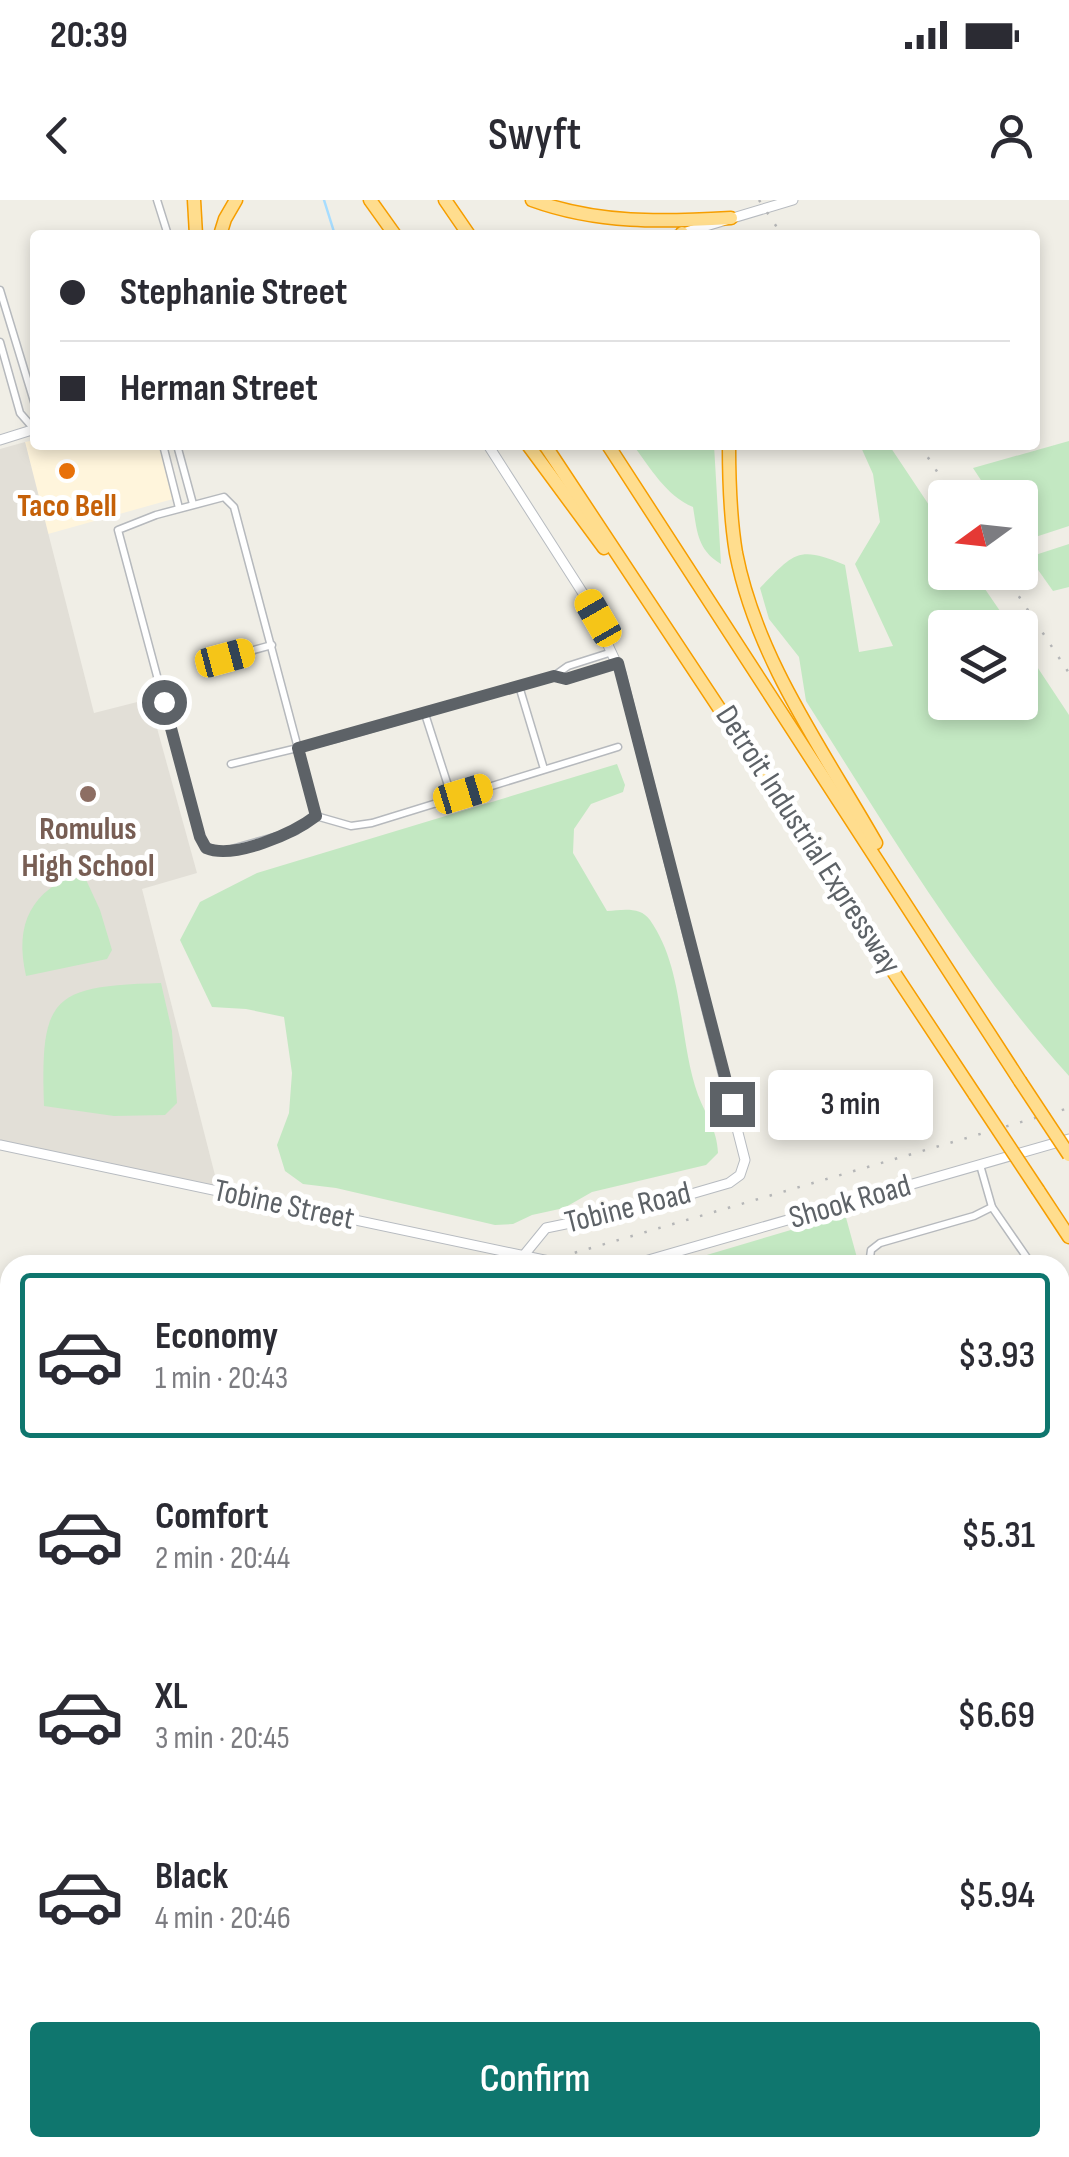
<!DOCTYPE html>
<meta charset="utf-8">
<style>
body{margin:0;font-family:"Sofia Sans Condensed",sans-serif;background:#f2f2f3;color:#2b2b33;height:100vh;display:flex;flex-direction:column;font-size:38px;white-space:nowrap}
*{box-sizing:border-box;margin:0}
p{font-size:32px;color:#7c7c81}
.icon{flex:none;width:55px;height:55px;fill:none;stroke:currentColor;stroke-width:2;stroke-linecap:round;stroke-linejoin:round}
.map{position:relative;flex:1;overflow:hidden}
.sheet{position:absolute;left:0px;top:1055px;width:1070px;height:902px;display:flex;flex-direction:column;background:#fff;border-radius:30px 30px 0 0;box-shadow:0 5px 15px #0003}
.sheet>*{flex:none}
.hud{position:absolute;left:30px;top:30px;width:1010px;height:220px;border-radius:10px;box-shadow:0 5px 15px #0003;display:grid;align-content:center;height:220px;padding:0 30px;background:#fff}
.needle{width:65px;rotate:255deg}
.tools{position:absolute;left:928px;top:280px;display:grid;gap:20px}
.tools a{display:grid;place-items:center;width:110px;height:110px;border-radius:10px;background:#fff;box-shadow:0 5px 15px #0003;font-size:50px}
.end{position:absolute;width:45px;height:45px;margin:-22px;border:12px solid #5d6267;background:#fff;box-shadow:0 0 0 5px #fff}
.from{border-radius:50%}
.bubble{position:absolute;height:70px;border-radius:10px;background:#fff;box-shadow:0 5px 15px #0003;font-size:32px;font-weight:600;line-height:70px;text-align:center}
.car{position:absolute;width:30px;height:60px;margin:-30px -15px;border-radius:12px;box-shadow:0 0 8px 2px #0007;background:linear-gradient(#f5c518 24%,#345 0 40%,#f5c518 0 76%,#345 0 86%,#f5c518 0)}
.hud b{display:flex;align-items:center;gap:35px;height:95px;font-size:38px}
.hud b+b{border-top:2px solid #e1e1e2}
.hud i{width:25px;height:25px;background:#2b2b33}
ul{padding:18px 0 0;list-style:none}
li{display:flex;align-items:center;gap:30px;height:165px;margin:0 20px 15px;padding:0 10px;border:5px solid transparent;border-radius:10px}
li div{flex:1}
li b{display:block;font-size:38px}
li em{font-style:normal;font-weight:600}
li.selected{border-color:#0f766e}
li>.icon{width:90px;height:90px;stroke-width:1.5}
.action{display:flex;gap:20px;margin-top:auto;padding:20px 30px}
.action a{flex:1;height:115px;border-radius:10px;background:#0f766e;color:#fff;font-size:40px;font-weight:600;line-height:115px;text-align:center}
.status{display:flex;justify-content:space-between;align-items:center;height:70px;padding:0 50px;background:#fff;direction:ltr}
.status svg{height:28px;fill:currentColor}
header{display:flex;justify-content:space-between;align-items:center;height:130px;padding:0 30px;background:#fff;font-size:45px;font-weight:600}
.map>svg:first-child{display:block}
.commercial{fill:#fff5dc}
.education{fill:#e2dfd7}
.green{fill:#c3e8c2}
.lines{fill:none;stroke-linecap:round;stroke-linejoin:round}
.stream{stroke:#a7ddff;stroke-width:2.5}
.street-casing{stroke:#b6b9bd;stroke-width:9}
.secondary-casing{stroke:#b7bbc0;stroke-width:11}
.highway-casing{stroke:#f69e00;stroke-width:15}
.street{stroke:#fff;stroke-width:6}
.secondary{stroke:#fff;stroke-width:9}
.highway{stroke:#ffdd8e;stroke-width:12}
.rail{stroke:#b5b6b7;stroke-width:2.5;stroke-dasharray:2.5 12;stroke-linecap:butt}
.highway-bridge-casing{stroke:#f69e00;stroke-width:15;stroke-linecap:butt}
.highway-bridge{stroke:#ffdd8e;stroke-width:12}
.route{stroke:#5d6267;stroke-width:12}
.food-dot{fill:#e8710a;stroke:#fff;stroke-width:4}
.education-dot{fill:#8d6e63;stroke:#fff;stroke-width:4}
.labels{text-anchor:middle;dominant-baseline:central;stroke-width:10;stroke-linejoin:round;paint-order:stroke}
.food-label{font-size:32px;font-weight:bold;fill:#c56008;stroke:#fff}
.education-label{font-size:32px;font-weight:bold;fill:#785e54;stroke:#fff}
.street-label{font-size:32px;fill:#5d6267;stroke:#fff}
</style>
<div class="status"><b>20:39</b><svg viewBox="0 0 49 12"><path d="M0 12V9h3v3zM5 12V6h3v6zM10 12V3h3v9zM15 12V0h3v12zM26 1h20v11H26zM47 4h2v5h-2z"/></svg></div>
<header><svg class="icon" aria-label="back" viewBox="0 0 24 24"><path d="M15 5l-7 7 7 7"/></svg>Swyft<svg class="icon" aria-label="person" viewBox="0 0 24 24"><circle cx="12" cy="8" r="4"/><path d="M4 21q1-7 8-7t8 7"/></svg></header>
<div class="map">
<svg width="1069" height="1957" viewBox="0 0 1069 1957">
<rect width="100%" height="100%" fill="#f0eee6"/>
<path class="commercial" d="M35 240V245H159L173 299 48 334 25 242Z"/>
<path class="education" d="M25 242 94 513 149 499 197 673 142 689 218 987 0 941V249Z"/>
<g class="green">
<path d="M1069 241V326L1020 342V298L992 297 973 268Z"/>
<path d="M633 245H714L721 364C697 350 697 330 693 307 666 296 650 267 633 245Z"/>
<path d="M860 245H889L945 329V372L974 373 1011 427 945 428V502H1020V441L1069 515V876C966 762 888 630 806 501L799 457 769 419 760 388C794 353 798 345 845 365L859 452 893 446 855 364 880 322 873 274Z"/>
<path d="M1069 344V387L1053 391 1029 357Z"/>
<path d="M617 564 625 585 623 592 591 604 574 629 573 653 607 711C622 710 640 706 650 720 685 770 678 839 698 895 706 916 717 929 718 953L706 965 592 992 564 1008 532 1015 513 1024 495 1025 336 988 303 984 285 971 277 945 289 913 292 873 284 817 246 809 212 807 180 740 200 702 257 673Z"/>
<path d="M82 671 100 710 112 750 107 759 26 776C14 723 31 691 82 671Z"/>
<path d="M161 783 172 831 177 903 165 915 114 916 44 906C40 796 52 786 161 783Z"/>
<path d="M845 1014 859 1065H673Z"/>
<path d="M10 1700V1902L0 1905V1703Z"/>
<path d="M295 1948H411L414 1957H338L332 1950 297 1957 278 1956Z"/>
</g>
<g class="lines">
<path class="stream" d="M324 0 335 35"/>
<g class="street-casing">
<g id="street">
<path d="M157 0 168 35"/>
<path d="M0 90 35 205"/>
<path d="M0 142 20 213 34 229"/>
<path d="M163 245 179 308"/>
<path d="M177 245 193 304"/>
<path d="M225 458 272 445"/>
<path d="M555 476 566 479 618 463"/>
<path d="M519 486 544 569"/>
<path d="M425 514 452 598"/>
<path d="M231 564 339 538 519 486 554 476 568 466 612 452"/>
<path d="M316 616 234 307 224 297 156 315 118 330 200 637 207 647 221 652 296 631 316 616 351 626 372 623 618 547"/>
<path d="M980 965 992 1007 1032 1065"/>
<path d="M869 1065 871 1050 880 1043 974 1016 992 1007"/>
<path d="M1060 1128 1069 1159"/>
<path d="M1060 1228 1069 1225"/>
<path d="M688 1948 690 1957"/>
<path d="M978 1948 981 1957"/>
</g>
</g>
<g class="secondary-casing">
<g id="secondary">
<path d="M676 35 793 0"/>
<path d="M0 240 35 229"/>
<path d="M488 245 586 398 621 473 745 960 740 975 729 983 643 1008 546 1028 524 1055"/>
<path d="M0 945 568 1065"/>
<path d="M631 1065 1069 939"/>
<path d="M0 1247 10 1244"/>
<path d="M1060 1901 1069 1898"/>
<path d="M869 1957 901 1948"/>
</g>
</g>
<g class="highway-casing">
<g id="highway">
<path d="M194 0 196 35"/>
<path d="M370 0 395 35"/>
<path d="M445 0 469 35"/>
<path d="M532 0C598 24 662 22 731 18"/>
<path d="M682 33 683 35"/>
<path d="M220 35 225 19 236 0"/>
<path d="M528 245 604 348"/>
<path d="M545 245 975 895"/>
<path d="M608 245 1020 881"/>
<path d="M729 245C729 281 730 317 736 353 757 460 823 550 876 643"/>
<path d="M1038 990 1069 1037"/>
</g>
</g>
<use href="#street" class="street"/>
<use href="#secondary" class="secondary"/>
<use href="#highway" class="highway"/>
<g class="rail">
<path d="M759 0 782 35"/>
<path d="M920 245 954 298"/>
<path d="M1003 372 1069 473"/>
<path d="M533 1065 1069 908"/>
<path d="M0 1222 10 1219"/>
</g>
<g class="highway-bridge-casing">
<g id="highway-bridge">
<path d="M1020 881 1069 955"/>
<path d="M975 895 1038 990"/>
</g>
</g>
<use href="#highway-bridge" class="highway-bridge"/>
</g>
<g class="lines">
<path class="route" d="M164 502 200 637 206 648C234 660 294 633 316 616L298 548 554 476 566 479 618 463 732 904"/>
</g>
<circle class="food-dot" cx="67" cy="271" r="10"/>
<circle class="education-dot" cx="88" cy="594" r="10"/>
<g class="labels">
<g class="food-label">
<text x="67" y="306">Taco Bell</text>
</g>
<g class="education-label">
<text x="88" y="629">Romulus<tspan x="88" dy="37">High School</tspan></text>
</g>
<g class="street-label">
<text transform="translate(808 640) rotate(57)">Detroit Industrial Expressway</text>
<text transform="translate(850 1002) rotate(-16)">Shook Road</text>
<text transform="translate(284 1005) rotate(12)">Tobine Street</text>
<text transform="translate(628 1008) rotate(-14)">Tobine Road</text>
</g>
</g>
</svg>
<div class="tools">
<a><svg class="needle" viewBox="-14 -14 28 28"><path d="M0-13l5 13h-10z" fill="#e53935"/><path d="M0 13l5-13h-10z" fill="#7c7c81"/></svg></a>
<a><svg class="icon" aria-label="layers" viewBox="0 0 24 24"><path d="M12 4l9 5-9 5-9-5zM3 14l9 5 9-5"/></svg></a>
</div>
<i class="end from" style="left:164px;top:502px"></i>
<i class="end" style="left:732px;top:904px"></i>
<div class="bubble" style="left:768px;top:870px;width:165px">3 min</div>
<i class="car" style="left:598px;top:418px;rotate:330deg"></i>
<i class="car" style="left:225px;top:458px;rotate:75deg"></i>
<i class="car" style="left:463px;top:594px;rotate:73deg"></i>
<div class="hud">
<b><i class="from"></i>Stephanie Street</b>
<b><i></i>Herman Street</b>
</div>
<section class="sheet">
<ul>
<li class="selected"><svg class="icon" aria-label="car" viewBox="0 0 24 24"><path d="M5 17H2v-5l4-1 3-4h7l3 4 3 1v5h-3M9 17h6M6 11h13"/><circle cx="7" cy="17" r="2"/><circle cx="17" cy="17" r="2"/></svg><div><b>Economy</b><p>1 min · 20:43</p></div><em>$3.93</em></li>
<li><svg class="icon" aria-label="car" viewBox="0 0 24 24"><path d="M5 17H2v-5l4-1 3-4h7l3 4 3 1v5h-3M9 17h6M6 11h13"/><circle cx="7" cy="17" r="2"/><circle cx="17" cy="17" r="2"/></svg><div><b>Comfort</b><p>2 min · 20:44</p></div><em>$5.31</em></li>
<li><svg class="icon" aria-label="car" viewBox="0 0 24 24"><path d="M5 17H2v-5l4-1 3-4h7l3 4 3 1v5h-3M9 17h6M6 11h13"/><circle cx="7" cy="17" r="2"/><circle cx="17" cy="17" r="2"/></svg><div><b>XL</b><p>3 min · 20:45</p></div><em>$6.69</em></li>
<li><svg class="icon" aria-label="car" viewBox="0 0 24 24"><path d="M5 17H2v-5l4-1 3-4h7l3 4 3 1v5h-3M9 17h6M6 11h13"/><circle cx="7" cy="17" r="2"/><circle cx="17" cy="17" r="2"/></svg><div><b>Black</b><p>4 min · 20:46</p></div><em>$5.94</em></li>
</ul>
<div class="action"><a>Confirm</a></div>
</section>
</div>
